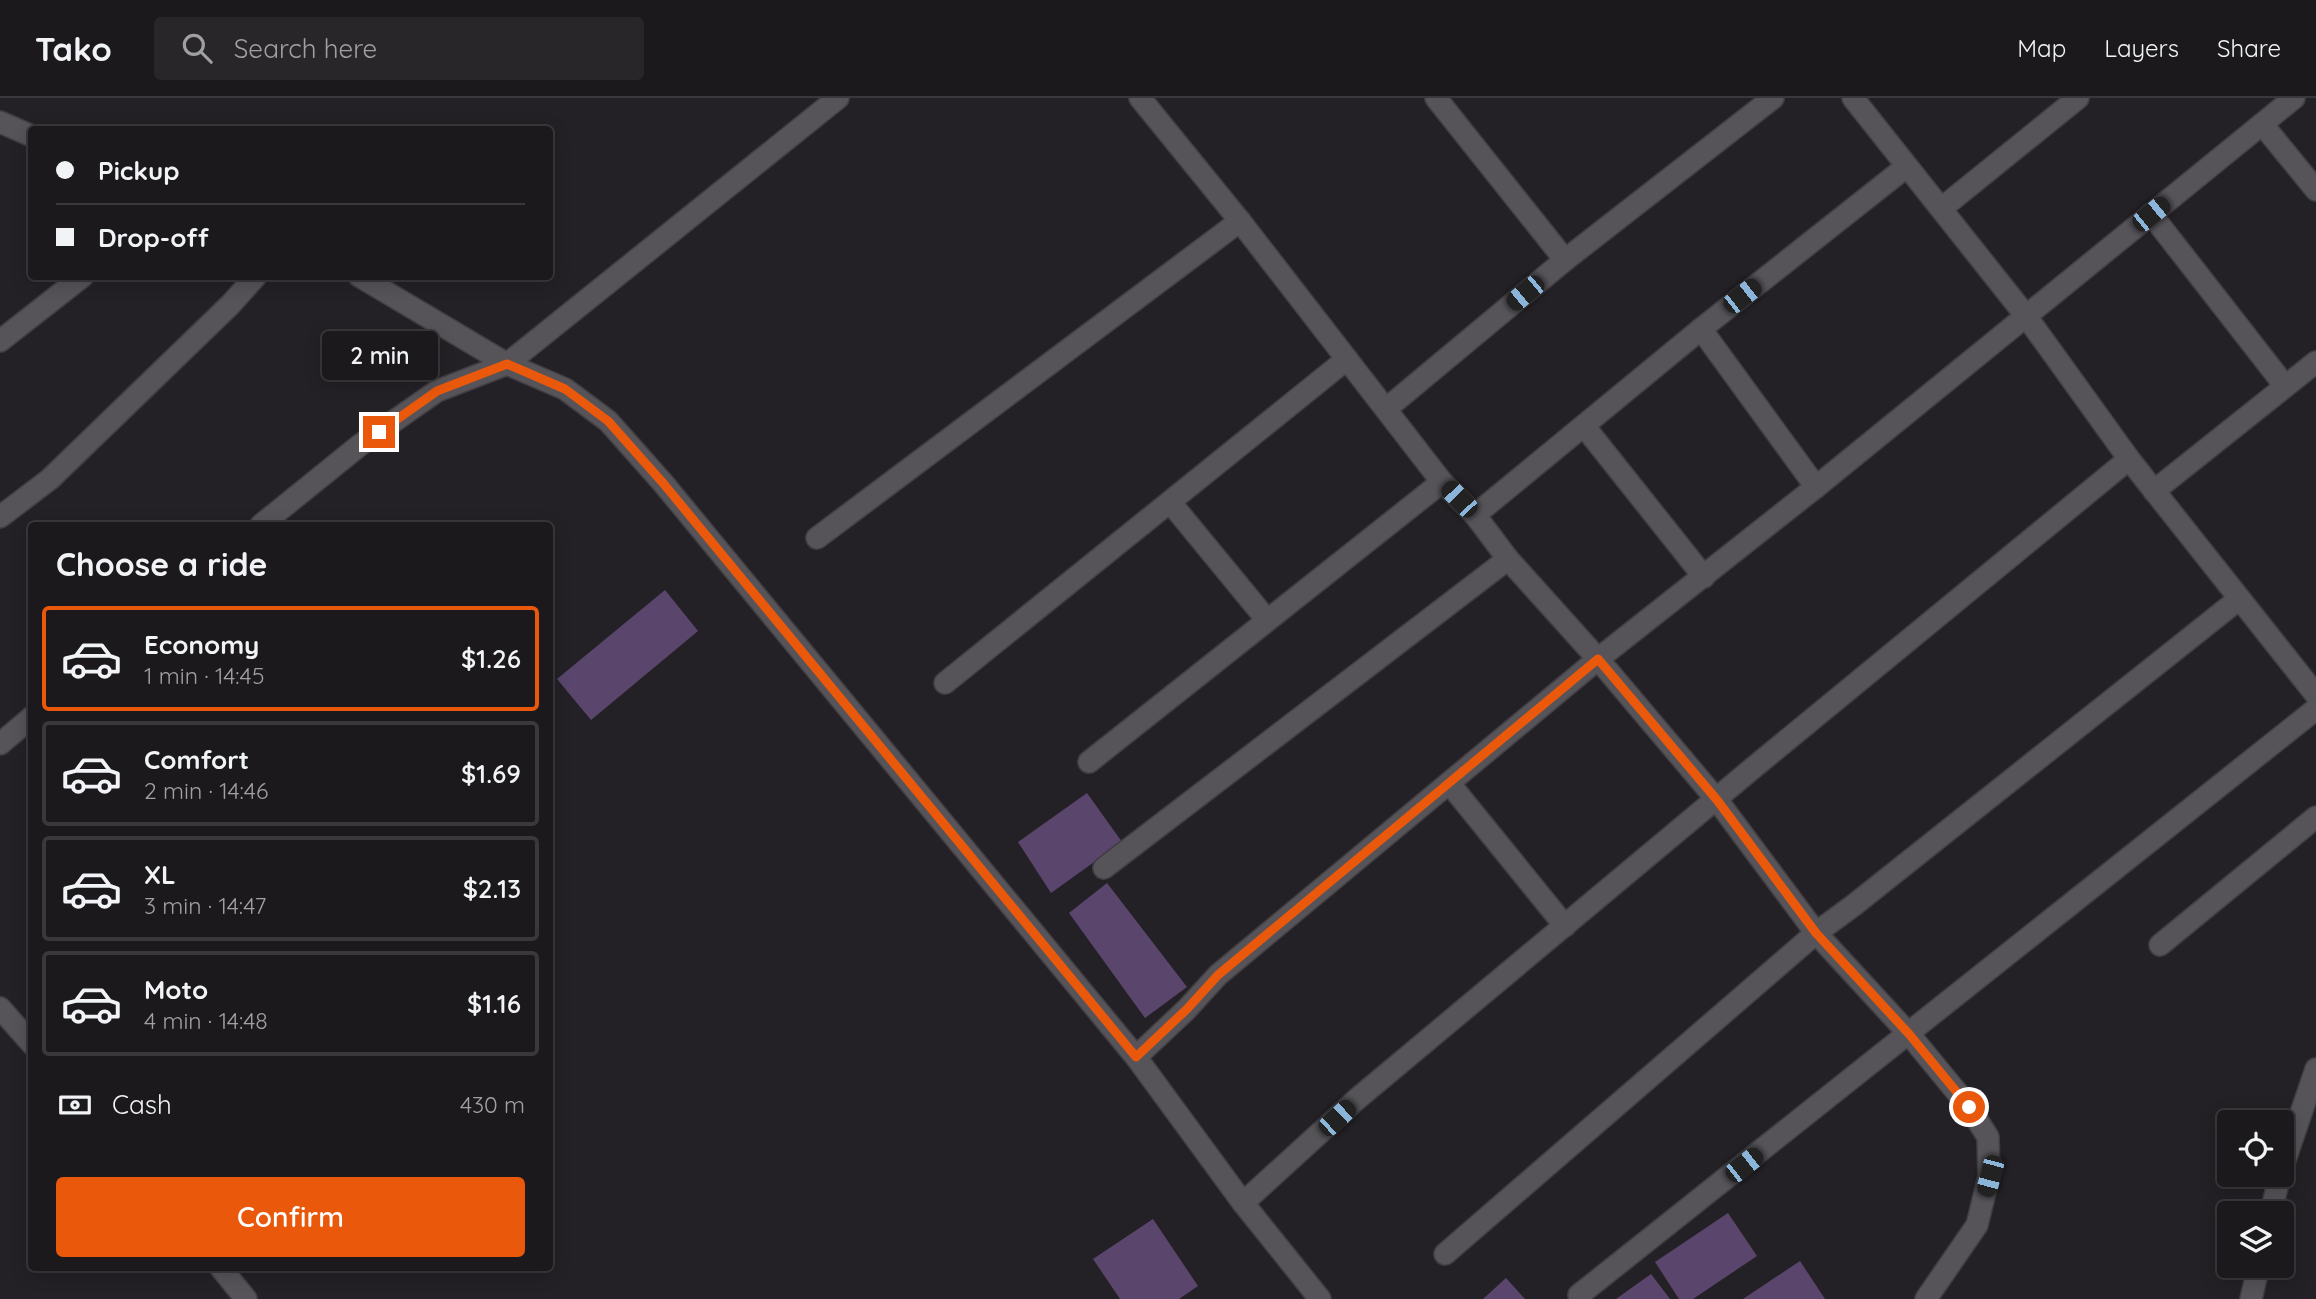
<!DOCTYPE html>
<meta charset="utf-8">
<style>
body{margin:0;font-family:Quicksand,sans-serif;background:#282629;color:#f1f3f6;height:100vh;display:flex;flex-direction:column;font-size:26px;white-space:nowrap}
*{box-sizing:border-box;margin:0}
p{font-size:23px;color:#a0a0a3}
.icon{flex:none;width:38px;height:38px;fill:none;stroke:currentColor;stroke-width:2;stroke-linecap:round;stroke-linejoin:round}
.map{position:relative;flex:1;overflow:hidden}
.panel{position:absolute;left:28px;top:424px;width:525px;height:749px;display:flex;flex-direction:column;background:#1b191c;border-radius:7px;box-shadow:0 4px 18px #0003,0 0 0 2px #39383b}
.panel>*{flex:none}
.banner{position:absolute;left:28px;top:28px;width:525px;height:154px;border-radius:7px;box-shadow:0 4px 18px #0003,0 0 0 2px #39383b;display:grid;align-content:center;height:154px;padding:0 28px;background:#1b191c}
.buttons{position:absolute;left:2217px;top:1012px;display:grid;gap:14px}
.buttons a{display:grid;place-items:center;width:77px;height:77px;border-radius:7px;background:#1b191c;box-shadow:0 4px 18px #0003,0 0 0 2px #39383b;font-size:35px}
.end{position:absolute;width:32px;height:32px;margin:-16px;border:9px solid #ea580c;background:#fff;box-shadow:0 0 0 4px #fff}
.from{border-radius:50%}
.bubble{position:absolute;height:49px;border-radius:7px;background:#1b191c;box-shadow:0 4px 18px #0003,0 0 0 2px #39383b;font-size:23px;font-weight:600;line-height:49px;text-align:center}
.car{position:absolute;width:21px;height:42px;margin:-21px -10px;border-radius:9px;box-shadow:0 0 5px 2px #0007;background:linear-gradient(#222 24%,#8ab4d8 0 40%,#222 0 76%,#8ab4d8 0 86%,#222 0)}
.banner b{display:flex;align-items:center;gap:24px;height:66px;font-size:26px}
.banner b+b{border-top:2px solid #39383b}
.banner i{width:18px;height:18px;background:#f1f3f6}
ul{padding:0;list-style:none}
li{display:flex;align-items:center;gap:21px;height:105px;margin:0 14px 10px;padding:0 14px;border:4px solid #39383b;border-radius:7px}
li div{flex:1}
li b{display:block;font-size:26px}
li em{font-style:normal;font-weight:600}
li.on{border-color:#ea580c}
li>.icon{width:63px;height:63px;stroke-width:1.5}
h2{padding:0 28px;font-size:32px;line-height:84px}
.pay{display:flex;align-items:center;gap:18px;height:77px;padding:0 28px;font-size:26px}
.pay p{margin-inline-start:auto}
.action{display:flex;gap:14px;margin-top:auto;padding:14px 28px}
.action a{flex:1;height:80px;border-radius:7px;background:#ea580c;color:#fff;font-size:28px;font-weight:600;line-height:80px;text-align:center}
header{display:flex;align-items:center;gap:42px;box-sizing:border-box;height:98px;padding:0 35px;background:#1b191c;border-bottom:2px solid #39383b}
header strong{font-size:33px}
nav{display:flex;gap:38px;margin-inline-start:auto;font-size:24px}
.search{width:490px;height:63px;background:#282629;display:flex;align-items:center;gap:18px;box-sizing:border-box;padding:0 24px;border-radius:7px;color:#a0a0a3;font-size:26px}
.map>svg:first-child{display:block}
.building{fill:#5a456d}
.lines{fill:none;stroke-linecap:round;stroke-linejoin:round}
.street-casing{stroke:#403e42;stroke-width:24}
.street{stroke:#565459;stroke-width:21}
.route{stroke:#ea580c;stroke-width:9}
</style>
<header>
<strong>Tako</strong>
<div class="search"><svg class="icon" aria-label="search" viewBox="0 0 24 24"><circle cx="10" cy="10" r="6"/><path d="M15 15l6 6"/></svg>Search here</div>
<nav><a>Map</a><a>Layers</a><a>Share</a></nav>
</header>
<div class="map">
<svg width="2316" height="1201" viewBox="0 0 2316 1201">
<rect width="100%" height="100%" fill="#242126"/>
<g class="building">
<path d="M665 492 698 533 591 622 557 581Z"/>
<path d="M1087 695 1122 744 1051 795 1018 744Z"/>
<path d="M1107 785 1187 889 1145 920 1069 815Z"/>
<path d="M1728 1115 1757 1158 1693 1201H1679L1655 1164Z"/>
<path d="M1153 1121 1198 1188 1179 1201H1120L1093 1161Z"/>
<path d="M1800 1163 1825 1201H1743Z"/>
<path d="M1651 1176 1670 1201H1616Z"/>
<path d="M1506 1180 1525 1201H1483Z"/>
</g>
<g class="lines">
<g class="street-casing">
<g id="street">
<path d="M1140 0 1240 123 1442 384 1475 417 1508 461 1598 561 1717 702 1816 835 1854 807 2239 501"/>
<path d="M1436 0 1565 162"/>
<path d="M1853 0 2026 218 2129 361 2316 597"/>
<path d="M0 24 32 38"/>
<path d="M2262 26 2316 92"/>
<path d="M1942 110 2078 0"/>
<path d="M2151 116 2285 288"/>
<path d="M359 178 507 266 565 291 608 323 663 385 1136 959 1243 1105 1320 1201"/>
<path d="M1701 231 1816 389"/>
<path d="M0 243 83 178"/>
<path d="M1386 311 1565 162 1773 0"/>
<path d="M1584 328 1704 479"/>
<path d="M2154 393 2316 264"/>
<path d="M1170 404 1267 522"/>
<path d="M1475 417 1701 231 1906 69"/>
<path d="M0 419 50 381 231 206 256 178"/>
<path d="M261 427 360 347 437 293 507 266 838 0"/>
<path d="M817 440 1240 123"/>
<path d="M945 585 1347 261"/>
<path d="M0 646 32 619"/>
<path d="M1089 664 1442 384"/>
<path d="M1449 685 1565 828"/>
<path d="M1104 770 1508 461"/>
<path d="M2160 847 2316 719"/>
<path d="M0 910 32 946"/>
<path d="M1136 959 1187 911 1218 877 1598 561 1816 389 2294 0"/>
<path d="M2282 1071 2316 971"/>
<path d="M1243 1105 1357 1001 1753 670 2129 361"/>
<path d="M2271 1115 2280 1076"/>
<path d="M1445 1156 1816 835 1909 936 1969 1009 1988 1039 1989 1078 1977 1127 1926 1201"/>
<path d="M220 1169 246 1201"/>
<path d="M1579 1197 2316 611"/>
<path d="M2251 1201 2259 1167"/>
</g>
</g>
<use href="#street" class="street"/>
</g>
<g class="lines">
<path class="route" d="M379 334 437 293 507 266 565 291 608 323 663 385 1136 959 1187 911 1218 877 1598 561 1717 702 1816 835 1909 936 1969 1009"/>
</g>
</svg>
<div class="buttons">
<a><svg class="icon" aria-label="locate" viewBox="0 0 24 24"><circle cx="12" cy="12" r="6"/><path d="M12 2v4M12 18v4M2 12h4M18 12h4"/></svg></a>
<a><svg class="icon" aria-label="layers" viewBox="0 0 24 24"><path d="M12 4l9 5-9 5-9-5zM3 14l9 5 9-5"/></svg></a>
</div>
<i class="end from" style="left:1969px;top:1009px"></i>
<i class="end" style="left:379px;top:334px"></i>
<div class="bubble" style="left:322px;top:233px;width:116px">2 min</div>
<i class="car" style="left:2151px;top:116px;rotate:51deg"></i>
<i class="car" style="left:1525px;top:195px;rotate:230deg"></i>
<i class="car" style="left:1742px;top:198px;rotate:52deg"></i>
<i class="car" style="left:1459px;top:401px;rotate:316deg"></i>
<i class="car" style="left:1337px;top:1020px;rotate:47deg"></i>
<i class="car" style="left:1744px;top:1067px;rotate:52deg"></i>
<i class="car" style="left:1990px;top:1078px;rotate:195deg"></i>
<div class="banner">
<b><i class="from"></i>Pickup</b>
<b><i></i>Drop-off</b>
</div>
<section class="panel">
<h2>Choose a ride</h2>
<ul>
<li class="on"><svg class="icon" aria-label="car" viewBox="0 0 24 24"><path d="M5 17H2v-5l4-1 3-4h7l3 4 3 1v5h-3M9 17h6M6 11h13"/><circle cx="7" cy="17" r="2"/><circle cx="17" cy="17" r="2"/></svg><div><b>Economy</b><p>1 min · 14:45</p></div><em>$1.26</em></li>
<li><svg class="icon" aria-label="car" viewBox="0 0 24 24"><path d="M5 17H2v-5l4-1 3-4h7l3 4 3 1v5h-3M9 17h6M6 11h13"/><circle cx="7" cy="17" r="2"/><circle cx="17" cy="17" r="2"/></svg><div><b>Comfort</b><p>2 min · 14:46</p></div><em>$1.69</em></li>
<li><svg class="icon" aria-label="car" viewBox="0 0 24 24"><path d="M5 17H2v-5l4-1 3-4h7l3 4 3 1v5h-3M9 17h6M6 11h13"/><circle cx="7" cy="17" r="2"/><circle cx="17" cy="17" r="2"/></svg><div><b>XL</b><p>3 min · 14:47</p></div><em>$2.13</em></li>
<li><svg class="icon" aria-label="car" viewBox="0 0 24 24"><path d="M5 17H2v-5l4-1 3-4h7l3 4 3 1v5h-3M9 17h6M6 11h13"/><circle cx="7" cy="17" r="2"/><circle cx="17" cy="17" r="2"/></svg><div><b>Moto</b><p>4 min · 14:48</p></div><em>$1.16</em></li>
</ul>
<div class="pay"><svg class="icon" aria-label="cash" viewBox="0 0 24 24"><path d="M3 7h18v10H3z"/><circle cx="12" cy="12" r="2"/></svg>Cash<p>430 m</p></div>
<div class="action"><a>Confirm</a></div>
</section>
</div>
